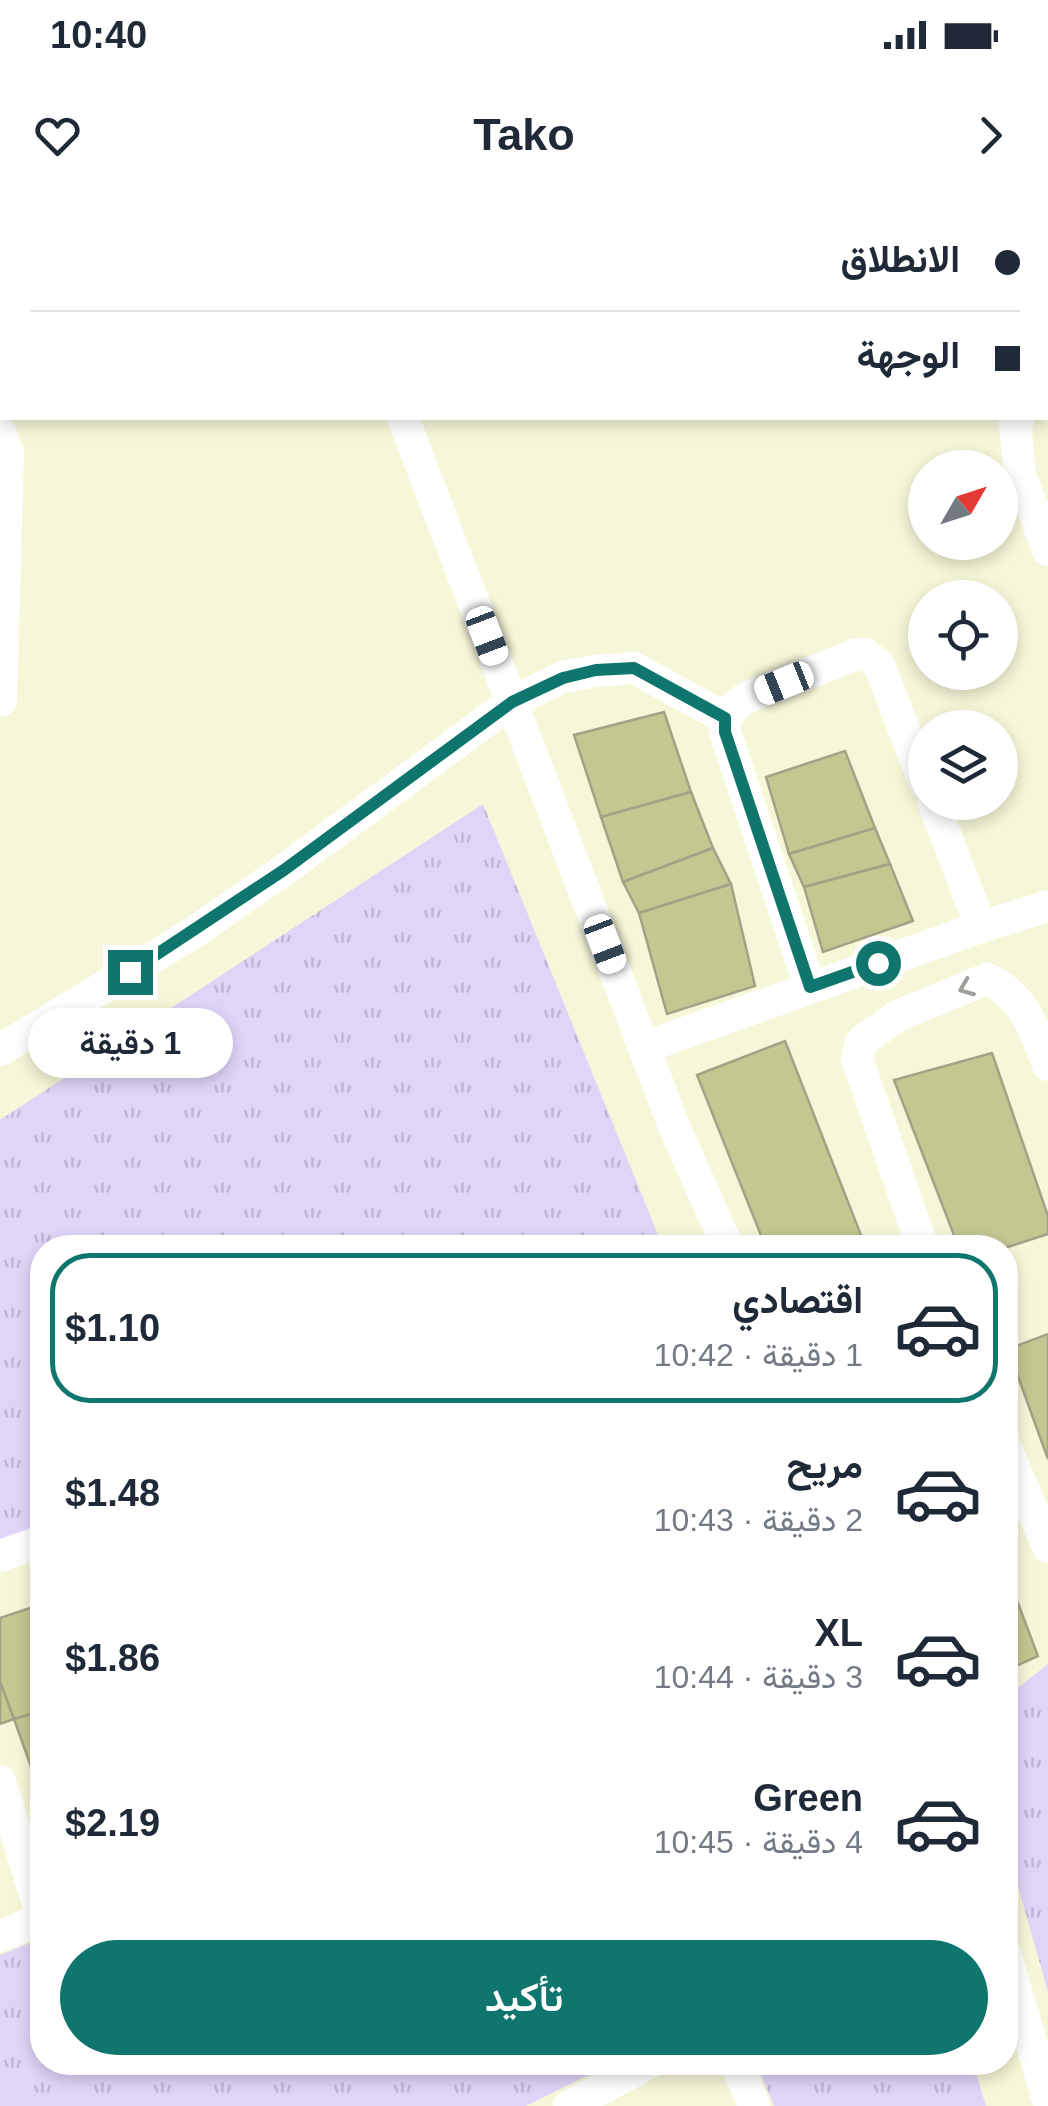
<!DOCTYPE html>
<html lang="ar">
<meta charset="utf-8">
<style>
body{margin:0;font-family:Arial,Vazirmatn,sans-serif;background:#f2f2f3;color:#1f2937;direction:rtl;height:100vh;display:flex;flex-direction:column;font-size:38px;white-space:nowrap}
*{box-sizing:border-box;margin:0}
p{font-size:32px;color:#747a83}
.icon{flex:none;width:55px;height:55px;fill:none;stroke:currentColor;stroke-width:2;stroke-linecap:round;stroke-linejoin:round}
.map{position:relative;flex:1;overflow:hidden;direction:ltr}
.side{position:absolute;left:30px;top:1035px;width:988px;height:840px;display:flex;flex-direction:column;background:#fff;border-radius:40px;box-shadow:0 5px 15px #0003;direction:rtl}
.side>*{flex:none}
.banner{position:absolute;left:0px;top:0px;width:1050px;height:220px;box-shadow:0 5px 15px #0003;direction:rtl;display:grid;align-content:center;height:220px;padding:0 30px;background:#fff}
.needle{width:65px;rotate:51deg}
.buttons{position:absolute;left:908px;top:250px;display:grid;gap:20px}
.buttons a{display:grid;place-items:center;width:110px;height:110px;border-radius:50%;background:#fff;box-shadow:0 5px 15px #0003;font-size:50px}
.end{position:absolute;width:45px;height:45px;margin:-22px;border:12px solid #0f766e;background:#fff;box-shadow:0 0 0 5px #fff}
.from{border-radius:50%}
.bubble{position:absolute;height:70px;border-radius:35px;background:#fff;box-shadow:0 5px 15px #0003;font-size:32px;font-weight:600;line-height:70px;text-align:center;direction:rtl}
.car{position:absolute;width:30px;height:60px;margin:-30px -15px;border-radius:12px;box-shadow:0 0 8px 2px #0007;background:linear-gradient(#fff 24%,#345 0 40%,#fff 0 76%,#345 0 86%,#fff 0)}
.banner b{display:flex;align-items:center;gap:35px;height:95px;font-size:38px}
.banner b+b{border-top:2px solid #e0e1e3}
.banner i{width:25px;height:25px;background:#1f2937}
ul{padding:18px 0 0;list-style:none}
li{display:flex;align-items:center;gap:30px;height:150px;margin:0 20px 15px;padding:0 10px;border:5px solid transparent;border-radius:40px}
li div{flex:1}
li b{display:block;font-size:38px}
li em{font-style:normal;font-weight:600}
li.active{border-color:#0f766e}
li>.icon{width:90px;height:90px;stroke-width:1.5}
.cta{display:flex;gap:20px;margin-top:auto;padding:20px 30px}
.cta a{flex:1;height:115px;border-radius:60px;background:#0f766e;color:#fff;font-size:40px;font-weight:600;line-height:115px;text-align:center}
.status{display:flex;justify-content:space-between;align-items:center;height:70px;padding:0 50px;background:#fff;direction:ltr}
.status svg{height:28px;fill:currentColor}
header{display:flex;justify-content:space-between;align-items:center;height:130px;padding:0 30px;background:#fff;font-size:45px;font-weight:600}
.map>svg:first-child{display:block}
.grass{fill:url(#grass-tufts)}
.building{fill:#c5c791;stroke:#a2a386;stroke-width:2.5}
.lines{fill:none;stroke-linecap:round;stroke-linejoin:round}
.minor{stroke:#fff;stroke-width:32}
.oneway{stroke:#9e9e9b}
.route{stroke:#0f766e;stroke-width:12}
</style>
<div class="status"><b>10:40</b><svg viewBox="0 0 49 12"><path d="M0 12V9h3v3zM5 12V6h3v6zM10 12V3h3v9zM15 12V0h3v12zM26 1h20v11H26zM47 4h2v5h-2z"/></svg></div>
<header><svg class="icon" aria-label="forward" viewBox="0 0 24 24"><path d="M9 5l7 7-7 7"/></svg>Tako<svg class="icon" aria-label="heart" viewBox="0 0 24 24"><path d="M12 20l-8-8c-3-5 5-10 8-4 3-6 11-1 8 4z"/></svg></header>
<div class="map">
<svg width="1048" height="1906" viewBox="0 0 1048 1906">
<defs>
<pattern id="grass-tufts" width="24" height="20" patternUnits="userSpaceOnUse" patternTransform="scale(2.5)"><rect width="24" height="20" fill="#e0d5f9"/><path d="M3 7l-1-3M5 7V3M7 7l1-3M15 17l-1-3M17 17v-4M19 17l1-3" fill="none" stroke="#bfb6d4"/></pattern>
</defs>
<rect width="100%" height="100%" fill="#f6f7d8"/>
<g class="grass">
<path d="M483 604 663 1047 42 1048V1339L0 1350V920Z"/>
<path d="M1048 1464V1792L1005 1640V1498Z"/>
<path d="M42 1738V1862L612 1863 526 1906H0V1755Z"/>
<path d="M756 1863H973L986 1906H774Z"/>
</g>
<g class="building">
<path d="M664 512 691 592 601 617 574 535Z"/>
<path d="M845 551 875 628 789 654 766 577Z"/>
<path d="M691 592 713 648 623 682 601 617Z"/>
<path d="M875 628 890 664 804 687 789 654Z"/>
<path d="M713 648 731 684 639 713 623 682Z"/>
<path d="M890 664 913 721 823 752 804 687Z"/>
<path d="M731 684 755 786 667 814 639 713Z"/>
<path d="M785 841 866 1048H766L697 875Z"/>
<path d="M992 853 1048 1016V1034L1005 1048H959L894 880Z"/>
<path d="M1048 1134V1259L1008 1149Z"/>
<path d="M1005 1369 1038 1456 1005 1471Z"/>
<path d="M42 1404V1511L14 1519 0 1482V1418Z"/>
<path d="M0 1482 14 1519 0 1524Z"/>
<path d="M42 1511V1576L35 1578 14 1519Z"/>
</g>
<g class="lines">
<g class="minor">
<path d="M18 0 19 2"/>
<path d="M312 0 313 2"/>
<path d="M633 2 635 0"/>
<path d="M403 218 674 926 728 1048"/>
<path d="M1019 218 1015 221 1020 275 1048 350"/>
<path d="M0 231 8 253 1 500"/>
<path d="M933 602 981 727"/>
<path d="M810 787 725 532C725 513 732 507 748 497L855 455 865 454 879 465 925 583"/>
<path d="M645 847 981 727 1048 706"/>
<path d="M0 850 193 733 284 670 512 502 563 477 596 471 634 468 725 518"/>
<path d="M923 1048 857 859 861 842 897 816 987 779C1024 795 1035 830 1048 865"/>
<path d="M1005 1246 1048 1347"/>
<path d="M0 1356 42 1341"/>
<path d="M0 1581 42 1716"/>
<path d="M0 1736 42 1719"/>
<path d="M1005 1753 1048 1900"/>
<path d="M736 1862 754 1906"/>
<path d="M569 1906 651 1862"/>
</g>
</g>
<defs><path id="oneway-chevron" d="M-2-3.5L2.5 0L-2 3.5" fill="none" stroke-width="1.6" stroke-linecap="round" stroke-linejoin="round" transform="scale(2.5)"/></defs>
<use class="oneway" href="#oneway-chevron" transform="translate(966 788) rotate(158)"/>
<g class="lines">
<path class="route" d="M130 772 284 670 512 502 563 478 596 470 634 468 725 518V532L810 787 878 763"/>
</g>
</svg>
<div class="buttons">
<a><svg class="needle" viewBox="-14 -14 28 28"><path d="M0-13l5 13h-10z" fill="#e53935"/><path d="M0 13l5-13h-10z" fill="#747a83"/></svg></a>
<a><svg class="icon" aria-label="locate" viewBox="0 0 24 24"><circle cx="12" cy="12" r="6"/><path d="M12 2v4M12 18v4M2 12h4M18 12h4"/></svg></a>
<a><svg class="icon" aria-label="layers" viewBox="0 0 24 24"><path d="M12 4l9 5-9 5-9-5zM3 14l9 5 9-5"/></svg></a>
</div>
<i class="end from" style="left:878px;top:763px"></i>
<i class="end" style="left:130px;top:772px"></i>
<div class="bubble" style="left:28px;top:808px;width:205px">1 دقيقة</div>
<i class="car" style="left:487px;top:436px;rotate:159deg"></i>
<i class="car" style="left:784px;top:483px;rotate:248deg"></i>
<i class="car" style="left:605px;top:744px;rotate:159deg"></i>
<div class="banner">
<b><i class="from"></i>الانطلاق</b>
<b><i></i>الوجهة</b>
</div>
<section class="side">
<ul>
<li class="active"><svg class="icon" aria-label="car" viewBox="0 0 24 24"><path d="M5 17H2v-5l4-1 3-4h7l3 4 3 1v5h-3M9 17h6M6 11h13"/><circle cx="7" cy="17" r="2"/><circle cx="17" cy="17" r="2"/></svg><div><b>اقتصادي</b><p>1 دقيقة · 10:42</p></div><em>$1.10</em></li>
<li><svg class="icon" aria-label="car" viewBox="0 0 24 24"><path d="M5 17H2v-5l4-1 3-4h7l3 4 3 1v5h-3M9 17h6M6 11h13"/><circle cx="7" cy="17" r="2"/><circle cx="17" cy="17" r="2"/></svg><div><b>مريح</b><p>2 دقيقة · 10:43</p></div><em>$1.48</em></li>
<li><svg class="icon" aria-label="car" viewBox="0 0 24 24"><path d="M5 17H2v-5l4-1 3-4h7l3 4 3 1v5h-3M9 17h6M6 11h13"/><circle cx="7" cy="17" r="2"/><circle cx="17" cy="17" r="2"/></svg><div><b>XL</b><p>3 دقيقة · 10:44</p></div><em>$1.86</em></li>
<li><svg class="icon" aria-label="car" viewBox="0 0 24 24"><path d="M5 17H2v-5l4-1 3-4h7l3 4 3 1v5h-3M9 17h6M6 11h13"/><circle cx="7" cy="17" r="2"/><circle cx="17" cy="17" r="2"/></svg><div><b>Green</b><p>4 دقيقة · 10:45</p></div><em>$2.19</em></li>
</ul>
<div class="cta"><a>تأكيد</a></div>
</section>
</div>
